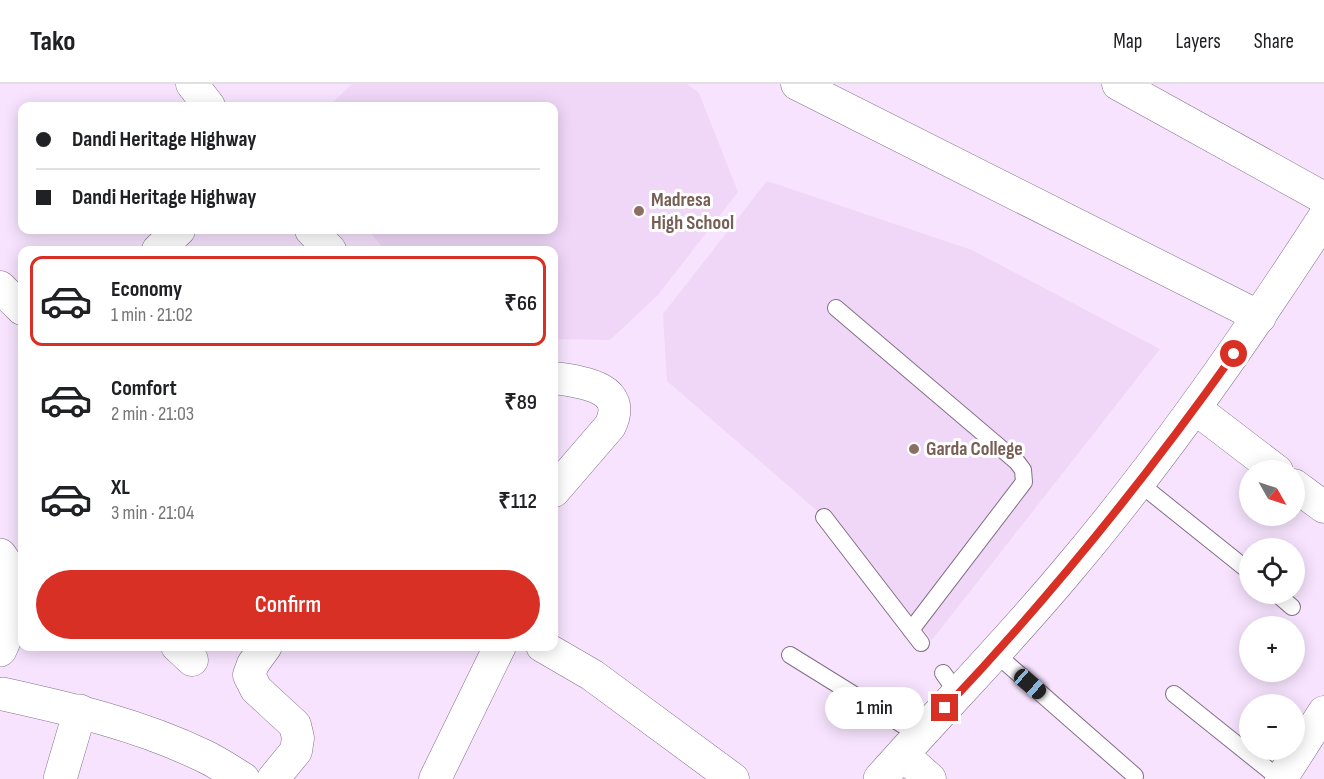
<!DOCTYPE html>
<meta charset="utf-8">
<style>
body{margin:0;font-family:"Sofia Sans Condensed",sans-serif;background:#f6f6f6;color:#202124;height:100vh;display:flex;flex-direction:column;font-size:22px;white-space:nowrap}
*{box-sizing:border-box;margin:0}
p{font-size:20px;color:#757577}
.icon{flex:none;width:33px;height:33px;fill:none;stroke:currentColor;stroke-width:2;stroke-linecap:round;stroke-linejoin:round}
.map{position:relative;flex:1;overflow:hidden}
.drawer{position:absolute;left:18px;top:162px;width:540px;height:405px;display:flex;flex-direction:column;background:#fff;border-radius:12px;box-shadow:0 3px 15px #0003}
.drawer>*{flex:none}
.top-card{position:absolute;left:18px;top:18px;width:540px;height:132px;border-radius:12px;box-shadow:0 3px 15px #0003;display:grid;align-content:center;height:132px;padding:0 18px;background:#fff}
.needle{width:39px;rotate:129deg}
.tools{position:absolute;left:1239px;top:376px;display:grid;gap:12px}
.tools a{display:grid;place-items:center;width:66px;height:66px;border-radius:50%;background:#fff;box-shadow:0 3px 15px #0003;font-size:30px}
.end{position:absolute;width:27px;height:27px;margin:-14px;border:8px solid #d93025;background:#fff;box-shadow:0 0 0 3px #fff}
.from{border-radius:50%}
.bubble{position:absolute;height:42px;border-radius:21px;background:#fff;box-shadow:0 3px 15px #0003;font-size:20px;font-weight:600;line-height:42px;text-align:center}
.car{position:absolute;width:18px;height:36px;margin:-18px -9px;border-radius:8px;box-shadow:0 0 4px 2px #0007;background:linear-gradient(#222 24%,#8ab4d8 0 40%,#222 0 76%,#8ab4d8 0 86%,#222 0)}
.top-card b{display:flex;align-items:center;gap:21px;height:57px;font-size:22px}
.top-card b+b{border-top:2px solid #e0e0e0}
.top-card i{width:15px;height:15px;background:#202124}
ul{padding:10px 0 0;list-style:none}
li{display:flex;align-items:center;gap:18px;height:90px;margin:0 12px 9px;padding:0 6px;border:3px solid transparent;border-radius:12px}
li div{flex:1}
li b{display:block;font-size:22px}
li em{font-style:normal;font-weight:600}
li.selected{border-color:#d93025}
li>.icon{width:54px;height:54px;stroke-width:1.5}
.button{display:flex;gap:12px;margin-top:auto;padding:12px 18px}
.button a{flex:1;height:69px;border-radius:36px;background:#d93025;color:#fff;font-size:24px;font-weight:600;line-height:69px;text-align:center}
header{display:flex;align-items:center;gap:36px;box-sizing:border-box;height:84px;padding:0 30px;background:#fff;border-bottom:2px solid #e0e0e0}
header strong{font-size:28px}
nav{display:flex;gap:33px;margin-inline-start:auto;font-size:21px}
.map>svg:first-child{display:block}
.built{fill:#f0d7f8}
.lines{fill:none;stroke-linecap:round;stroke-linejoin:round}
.lane-casing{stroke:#827087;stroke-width:18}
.street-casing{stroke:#827087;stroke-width:33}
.secondary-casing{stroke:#827087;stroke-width:34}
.highway-casing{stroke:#827087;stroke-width:34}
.lane{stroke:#fff;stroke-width:16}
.street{stroke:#fff;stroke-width:32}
.secondary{stroke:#fff;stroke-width:33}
.highway{stroke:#fff;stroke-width:33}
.route{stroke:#d93025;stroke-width:8}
.education-dot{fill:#8d6e63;stroke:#fff;stroke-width:2}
.labels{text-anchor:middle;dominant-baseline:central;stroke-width:6;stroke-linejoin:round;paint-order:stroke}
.education-label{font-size:20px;font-weight:bold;fill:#785e54;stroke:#fff;text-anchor:start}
</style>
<header>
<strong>Tako</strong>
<nav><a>Map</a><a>Layers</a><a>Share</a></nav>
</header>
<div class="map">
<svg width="1324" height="695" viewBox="0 0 1324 695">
<rect width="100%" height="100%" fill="#f7e3fe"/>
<g class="built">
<path d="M352 0H687L699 9 738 108 658 211 610 256 554 255V166H385L368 146H554V22H329Z"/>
<path d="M767 97 972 166 1160 265 932 556 829 437 667 297 663 230Z"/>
</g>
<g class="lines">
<g class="lane-casing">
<g id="lane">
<path d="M836 224 1017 378 1023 386 1024 398 911 546"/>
<path d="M1139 399 1250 488"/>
<path d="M824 433 921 559"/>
<path d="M1277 510 1292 523"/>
<path d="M996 570 1135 692"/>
<path d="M790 571 919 651"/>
<path d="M943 589 958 610"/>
<path d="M1174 610 1280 695"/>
</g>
</g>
<g class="street-casing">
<g id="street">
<path d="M192 0 209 22"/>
<path d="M797 0 1260 233"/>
<path d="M1118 0 1324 114"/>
<path d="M311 146 330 166"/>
<path d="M158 166 179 146"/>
<path d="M0 203 22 225"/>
<path d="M554 294C582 298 629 303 610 342L554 407"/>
<path d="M1196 325 1277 387"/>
<path d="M1294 401 1324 423"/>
<path d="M177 562 192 576"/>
<path d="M266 562 253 580 249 591 256 605 295 641 298 654 296 667 273 695"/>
<path d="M542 562 592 591 733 695"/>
<path d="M902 670 930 695"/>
<path d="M435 695 500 562"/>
<path d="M1281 695 1324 628"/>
</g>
</g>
<g class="secondary-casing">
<g id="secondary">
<path d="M0 471 22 503"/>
<path d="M0 501C16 522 11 544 0 566"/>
<path d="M3 610C71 625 140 641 204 672 217 678 230 687 243 695"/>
<path d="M60 695 80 627"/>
</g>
</g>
<g class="highway-casing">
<path id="highway" d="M880 695C942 625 1008 558 1068 486 1162 375 1245 256 1324 134"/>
</g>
<use href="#lane" class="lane"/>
<use href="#street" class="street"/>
<use href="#secondary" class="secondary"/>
<use href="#highway" class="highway"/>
</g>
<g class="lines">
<path class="route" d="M945 624C1050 513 1146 394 1234 270"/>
</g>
<g class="education-dot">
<circle cx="639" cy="127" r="6"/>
<circle cx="914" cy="365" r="6"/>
</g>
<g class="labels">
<g class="education-label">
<text x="651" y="116">Madresa<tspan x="651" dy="23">High School</tspan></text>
<text x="926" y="365">Garda College</text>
</g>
</g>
</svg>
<div class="tools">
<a><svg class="needle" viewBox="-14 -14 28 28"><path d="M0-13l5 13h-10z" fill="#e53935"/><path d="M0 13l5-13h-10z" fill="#757577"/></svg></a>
<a><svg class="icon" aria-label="locate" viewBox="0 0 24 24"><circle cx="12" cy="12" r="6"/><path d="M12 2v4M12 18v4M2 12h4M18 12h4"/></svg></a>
<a>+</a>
<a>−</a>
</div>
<i class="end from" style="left:1234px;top:270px"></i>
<i class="end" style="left:945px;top:624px"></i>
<div class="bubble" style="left:825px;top:603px;width:99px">1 min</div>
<i class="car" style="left:1030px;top:600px;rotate:131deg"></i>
<div class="top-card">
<b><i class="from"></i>Dandi Heritage Highway</b>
<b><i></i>Dandi Heritage Highway</b>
</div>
<section class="drawer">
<ul>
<li class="selected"><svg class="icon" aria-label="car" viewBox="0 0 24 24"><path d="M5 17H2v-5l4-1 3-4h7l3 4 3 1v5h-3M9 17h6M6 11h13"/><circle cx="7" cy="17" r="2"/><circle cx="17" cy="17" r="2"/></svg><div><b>Economy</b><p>1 min · 21:02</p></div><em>₹66</em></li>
<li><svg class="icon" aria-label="car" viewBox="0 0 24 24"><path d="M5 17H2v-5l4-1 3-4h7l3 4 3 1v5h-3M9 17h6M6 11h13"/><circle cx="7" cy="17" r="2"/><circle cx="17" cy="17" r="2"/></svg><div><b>Comfort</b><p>2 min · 21:03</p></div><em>₹89</em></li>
<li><svg class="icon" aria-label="car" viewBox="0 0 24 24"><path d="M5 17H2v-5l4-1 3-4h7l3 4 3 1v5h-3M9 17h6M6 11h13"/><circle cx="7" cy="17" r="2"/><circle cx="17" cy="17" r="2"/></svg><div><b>XL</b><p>3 min · 21:04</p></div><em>₹112</em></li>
</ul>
<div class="button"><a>Confirm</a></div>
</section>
</div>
